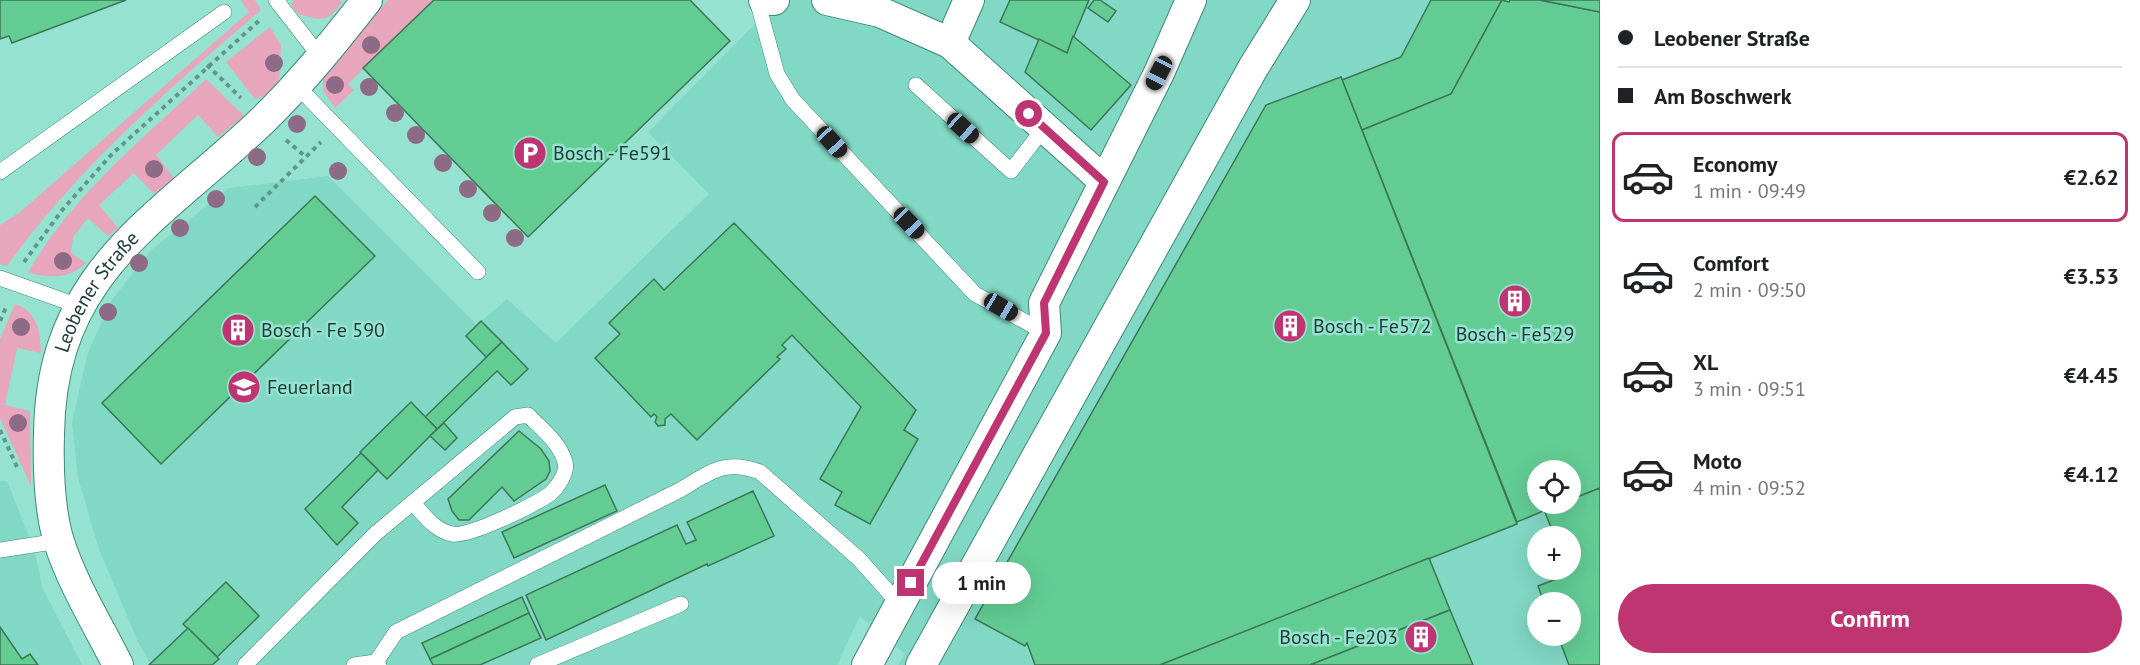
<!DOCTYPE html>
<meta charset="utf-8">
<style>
body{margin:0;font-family:"PT Sans",sans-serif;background:#f2f2f2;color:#202124;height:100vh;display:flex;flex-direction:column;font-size:22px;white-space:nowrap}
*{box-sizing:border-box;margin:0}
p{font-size:20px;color:#757577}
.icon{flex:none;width:33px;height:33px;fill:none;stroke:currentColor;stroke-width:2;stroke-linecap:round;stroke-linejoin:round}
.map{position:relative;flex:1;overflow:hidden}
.sheet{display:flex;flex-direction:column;background:#fff;width:540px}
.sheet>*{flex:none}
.guide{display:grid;align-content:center;height:132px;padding:0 18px;background:#fff}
.tools{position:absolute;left:1527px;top:460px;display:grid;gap:12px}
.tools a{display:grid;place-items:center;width:54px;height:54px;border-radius:50%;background:#fff;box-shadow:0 6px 24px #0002;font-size:30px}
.end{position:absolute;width:27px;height:27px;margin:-14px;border:8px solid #be3572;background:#fff;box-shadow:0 0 0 3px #fff}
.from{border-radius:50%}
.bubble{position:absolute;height:42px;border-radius:21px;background:#fff;box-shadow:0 6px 24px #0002;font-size:20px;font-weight:600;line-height:42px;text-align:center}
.car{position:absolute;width:18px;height:36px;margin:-18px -9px;border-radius:8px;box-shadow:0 0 4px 2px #0007;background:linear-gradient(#222 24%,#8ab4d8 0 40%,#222 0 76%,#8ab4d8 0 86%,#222 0)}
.guide b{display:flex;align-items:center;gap:21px;height:57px;font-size:22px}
.guide b+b{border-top:2px solid #e0e0e0}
.guide i{width:15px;height:15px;background:#202124}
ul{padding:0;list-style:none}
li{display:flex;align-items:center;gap:18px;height:90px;margin:0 12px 9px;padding:0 6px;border:3px solid transparent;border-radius:12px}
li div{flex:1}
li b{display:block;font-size:22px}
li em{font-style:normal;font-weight:600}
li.current{border-color:#be3572}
li>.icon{width:54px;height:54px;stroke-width:1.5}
.cta{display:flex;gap:12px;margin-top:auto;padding:12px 18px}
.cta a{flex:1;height:69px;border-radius:36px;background:#be3572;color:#fff;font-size:24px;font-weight:600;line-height:69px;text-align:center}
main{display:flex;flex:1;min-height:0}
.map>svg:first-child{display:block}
.built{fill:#81d8c4;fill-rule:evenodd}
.green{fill:#e7a6bb}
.building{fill:#62cc93;stroke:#3d7657;stroke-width:1.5}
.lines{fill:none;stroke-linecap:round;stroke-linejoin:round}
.lane-casing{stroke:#3d8979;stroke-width:16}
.street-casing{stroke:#3d8979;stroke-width:32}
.path{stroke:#5f978a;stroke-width:4;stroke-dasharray:4.5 4.5;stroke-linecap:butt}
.lane{stroke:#fff;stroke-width:15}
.street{stroke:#fff;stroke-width:30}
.tree{fill:#8d6b86}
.route{stroke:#be3572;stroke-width:8}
.labels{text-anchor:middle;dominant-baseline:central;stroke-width:5;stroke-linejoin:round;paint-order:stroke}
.poi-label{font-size:20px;fill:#1d3c35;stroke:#96e2d0;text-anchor:start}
.street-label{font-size:20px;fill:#1d3c35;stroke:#96e2d0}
</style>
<main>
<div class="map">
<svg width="1600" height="665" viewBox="0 0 1600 665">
<rect width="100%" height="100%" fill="#96e2d0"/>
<g class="built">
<path d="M779 0H1600V665H898L905 654 860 616 837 665H151L138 642 99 549 78 478 72 422 88 352 112 300 150 251 229 188 328 176 477 325 507 299 556 343 709 194 648 132ZM1538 471H1570V504H1538ZM1538 537H1570V570H1538ZM1538 603H1570V636H1538Z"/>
<path d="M0 481H7L35 552 42 587 82 665H0Z"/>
</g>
<g class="green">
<path d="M241 0H255L261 10C170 88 77 168 7 266L0 264V225L19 213 249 12Z"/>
<path d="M294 0H339L342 2C327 24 322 20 298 14L291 4Z"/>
<path d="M388 0H434L348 84 354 90 335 108 323 91V78Z"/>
<path d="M270 27 281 45 279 78 270 94 255 99 226 62Z"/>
<path d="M206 79 244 116 218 137 198 115 156 155 174 178 154 194 134 173 99 205 118 228 108 236 88 218 73 237 71 253 86 263C69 279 51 278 28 273 71 196 143 139 206 79Z"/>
<path d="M15 304C37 311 41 332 41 353L17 348 5 405 30 411 31 486 0 418V339Z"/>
</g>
<g class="building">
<path d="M0 0H126L12 43 9 36 0 39Z"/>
<path d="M434 0H690L730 41 528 237 363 68Z"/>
<path d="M1089 0 1067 53 1000 22 1010 0Z"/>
<path d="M1094 0H1100L1116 11 1108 22 1088 8Z"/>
<path d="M1431 0H1502L1451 94 1362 130 1342 80 1401 57Z"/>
<path d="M1502 0 1509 2 1510 0H1540L1600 12V488L1570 500V471H1538V504H1560L1517 522 1362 130 1451 94Z"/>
<path d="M1540 0H1600V12Z"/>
<path d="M1073 36 1131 85 1091 130 1025 72 1039 39 1067 53Z"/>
<path d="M1341 77 1517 524 1160 665H1035L1027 643 1025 646 975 619 1266 105Z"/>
<path d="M315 196 375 256 161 464 102 403Z"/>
<path d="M734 223 916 410 904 430 918 439 870 524 835 505 842 492 820 479 861 407 792 335 782 345 786 349 777 357 780 359 697 440 671 414 665 419V425L658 426 655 422 657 417 654 414 651 417 595 358 620 334 609 323 654 279 664 290Z"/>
<path d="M481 321 502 342 486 357 466 336Z"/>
<path d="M502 342 528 369 511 385 497 371 437 429 425 417Z"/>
<path d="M411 402 437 429 387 479 360 452Z"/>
<path d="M444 423 457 438 445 450 430 436Z"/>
<path d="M519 431 541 449 549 461 550 471 546 479 514 501 502 487 469 520H459L452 511 448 499Z"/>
<path d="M361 453 378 470 342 507 358 523 337 545 305 509Z"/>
<path d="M605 485 617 511 514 558 502 532Z"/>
<path d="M1600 488V665H1569L1558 636H1570V603H1544L1538 586 1569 574 1570 537H1555L1544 510 1560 504H1570V500Z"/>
<path d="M753 491 774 536 708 566 707 564 546 640 526 595 677 525 686 544 696 540 687 522Z"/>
<path d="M1429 558 1450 610 1310 665H1160Z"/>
<path d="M226 582 259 616 217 657 183 624Z"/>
<path d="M522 597 529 613 430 659 422 643Z"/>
<path d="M1450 610 1473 665H1310Z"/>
<path d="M529 613 541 638 480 665H433L430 659Z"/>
<path d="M0 627 22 659 30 654 38 665H0Z"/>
<path d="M188 628 219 659 212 665H149Z"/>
</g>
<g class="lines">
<g class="lane-casing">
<g id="lane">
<path d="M276 0 321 58"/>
<path d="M757 0 777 74 793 100 975 294 1046 333"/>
<path d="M296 85 478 272"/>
<path d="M916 85 1011 171 1044 128"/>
<path d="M0 172 224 12"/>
<path d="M0 278 79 306"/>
<path d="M0 550 59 541"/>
<path d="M245 665 375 534 515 417 528 415C541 428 560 443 565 462 568 472 558 487 550 494 534 505 470 537 452 534 434 530 425 516 413 503"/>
<path d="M354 665 376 662"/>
<path d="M379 665 376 662 396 632 680 490C710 472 725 459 760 472L859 559 899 604"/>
<path d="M537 665 681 604"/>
</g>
</g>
<g class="street-casing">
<g id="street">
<path d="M764 0H774"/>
<path d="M827 0 880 12 950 43 1104 181"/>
<path d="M950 43 969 0"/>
<path id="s1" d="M118 665C98 625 73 585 59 542 49 509 48 469 49 434 51 270 159 220 263 120 301 83 334 42 367 0"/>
<path d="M867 665 1046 333 1044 303 1159 73 1191 0"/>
<path d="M921 665 1253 68 1295 0"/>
</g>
</g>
<g class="path">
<path d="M207 65 241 98"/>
<path d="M286 140 306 157"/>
<path d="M255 207 321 142"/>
<path d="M24 262 63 209 112 154 261 19"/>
<path d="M0 321 7 305"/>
<path d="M0 430 17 467"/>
</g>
<use href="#lane" class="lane"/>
<use href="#street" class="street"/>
</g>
<g class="tree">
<circle cx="371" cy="45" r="9"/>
<circle cx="274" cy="63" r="9"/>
<circle cx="335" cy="85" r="9"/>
<circle cx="369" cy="87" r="9"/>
<circle cx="395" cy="113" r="9"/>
<circle cx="297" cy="124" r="9"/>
<circle cx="416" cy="135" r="9"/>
<circle cx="257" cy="157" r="9"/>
<circle cx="443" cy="163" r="9"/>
<circle cx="154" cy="169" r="9"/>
<circle cx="338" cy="171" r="9"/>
<circle cx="468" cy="189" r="9"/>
<circle cx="216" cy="199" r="9"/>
<circle cx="492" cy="213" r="9"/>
<circle cx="180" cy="228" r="9"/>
<circle cx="515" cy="238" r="9"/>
<circle cx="63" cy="261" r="9"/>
<circle cx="139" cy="263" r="9"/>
<circle cx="108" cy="312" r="9"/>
<circle cx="21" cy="327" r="9"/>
<circle cx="18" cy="423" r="9"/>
</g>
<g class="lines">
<path class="route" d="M911 583 1046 333 1044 303 1104 182 1029 114"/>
</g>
<defs>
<g id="parking-disc" transform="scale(1.725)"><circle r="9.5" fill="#be3572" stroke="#96e2d0"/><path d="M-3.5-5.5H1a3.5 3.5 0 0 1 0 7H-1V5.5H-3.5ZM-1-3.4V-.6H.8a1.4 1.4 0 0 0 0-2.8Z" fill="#fff"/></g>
<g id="building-disc" transform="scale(1.725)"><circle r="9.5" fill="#be3572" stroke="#96e2d0"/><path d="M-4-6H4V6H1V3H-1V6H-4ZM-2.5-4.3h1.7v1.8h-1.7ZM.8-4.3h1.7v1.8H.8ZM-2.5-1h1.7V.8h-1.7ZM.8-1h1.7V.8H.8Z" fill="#fff"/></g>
<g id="school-disc" transform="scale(1.725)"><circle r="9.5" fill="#be3572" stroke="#96e2d0"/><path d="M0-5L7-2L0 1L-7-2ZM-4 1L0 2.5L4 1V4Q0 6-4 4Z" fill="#fff"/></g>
</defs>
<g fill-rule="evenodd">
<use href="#parking-disc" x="530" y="153"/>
<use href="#building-disc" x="1515" y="301"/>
<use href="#building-disc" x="1290" y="326"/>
<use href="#building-disc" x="238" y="330"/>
<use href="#school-disc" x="244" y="387"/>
<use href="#building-disc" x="1421" y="637"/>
</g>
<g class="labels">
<g class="poi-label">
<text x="553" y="153">Bosch - Fe591</text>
<text x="1313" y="326">Bosch - Fe572</text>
<text x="261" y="330">Bosch - Fe 590</text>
<text x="1515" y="334" text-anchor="middle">Bosch - Fe529</text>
<text x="267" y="387">Feuerland</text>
<text x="1398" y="637" text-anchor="end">Bosch - Fe203</text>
</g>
<g class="street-label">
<text stroke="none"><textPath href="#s1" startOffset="399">Leobener Straße</textPath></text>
</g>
</g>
</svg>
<div class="tools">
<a><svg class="icon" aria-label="locate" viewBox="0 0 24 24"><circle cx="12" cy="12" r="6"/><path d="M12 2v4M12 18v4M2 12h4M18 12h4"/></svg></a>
<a>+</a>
<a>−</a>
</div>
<i class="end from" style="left:1029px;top:114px"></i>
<i class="end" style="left:911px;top:583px"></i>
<div class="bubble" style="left:932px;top:562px;width:99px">1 min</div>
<i class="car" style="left:1159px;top:73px;rotate:207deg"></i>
<i class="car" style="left:963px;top:128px;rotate:132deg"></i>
<i class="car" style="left:832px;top:142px;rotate:137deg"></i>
<i class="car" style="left:909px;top:223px;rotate:136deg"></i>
<i class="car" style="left:1001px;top:307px;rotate:120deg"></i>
</div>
<section class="sheet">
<div class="guide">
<b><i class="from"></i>Leobener Straße</b>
<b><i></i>Am Boschwerk</b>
</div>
<ul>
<li class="current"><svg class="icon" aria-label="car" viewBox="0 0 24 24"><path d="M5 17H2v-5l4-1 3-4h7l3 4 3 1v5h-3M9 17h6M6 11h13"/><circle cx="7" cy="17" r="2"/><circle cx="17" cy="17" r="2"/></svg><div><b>Economy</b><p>1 min · 09:49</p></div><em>€2.62</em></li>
<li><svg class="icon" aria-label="car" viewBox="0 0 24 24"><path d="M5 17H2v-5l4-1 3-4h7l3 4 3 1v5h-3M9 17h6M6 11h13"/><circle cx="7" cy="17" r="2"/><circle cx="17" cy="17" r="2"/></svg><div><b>Comfort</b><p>2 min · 09:50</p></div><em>€3.53</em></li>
<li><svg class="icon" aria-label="car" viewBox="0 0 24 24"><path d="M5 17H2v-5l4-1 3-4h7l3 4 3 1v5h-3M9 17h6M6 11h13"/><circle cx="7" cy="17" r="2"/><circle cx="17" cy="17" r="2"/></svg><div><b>XL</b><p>3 min · 09:51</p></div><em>€4.45</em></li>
<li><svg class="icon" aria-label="car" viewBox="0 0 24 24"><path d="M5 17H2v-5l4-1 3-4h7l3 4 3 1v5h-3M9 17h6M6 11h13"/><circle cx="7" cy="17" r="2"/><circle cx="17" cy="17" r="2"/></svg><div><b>Moto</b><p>4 min · 09:52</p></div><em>€4.12</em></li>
</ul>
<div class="cta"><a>Confirm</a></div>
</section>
</main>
